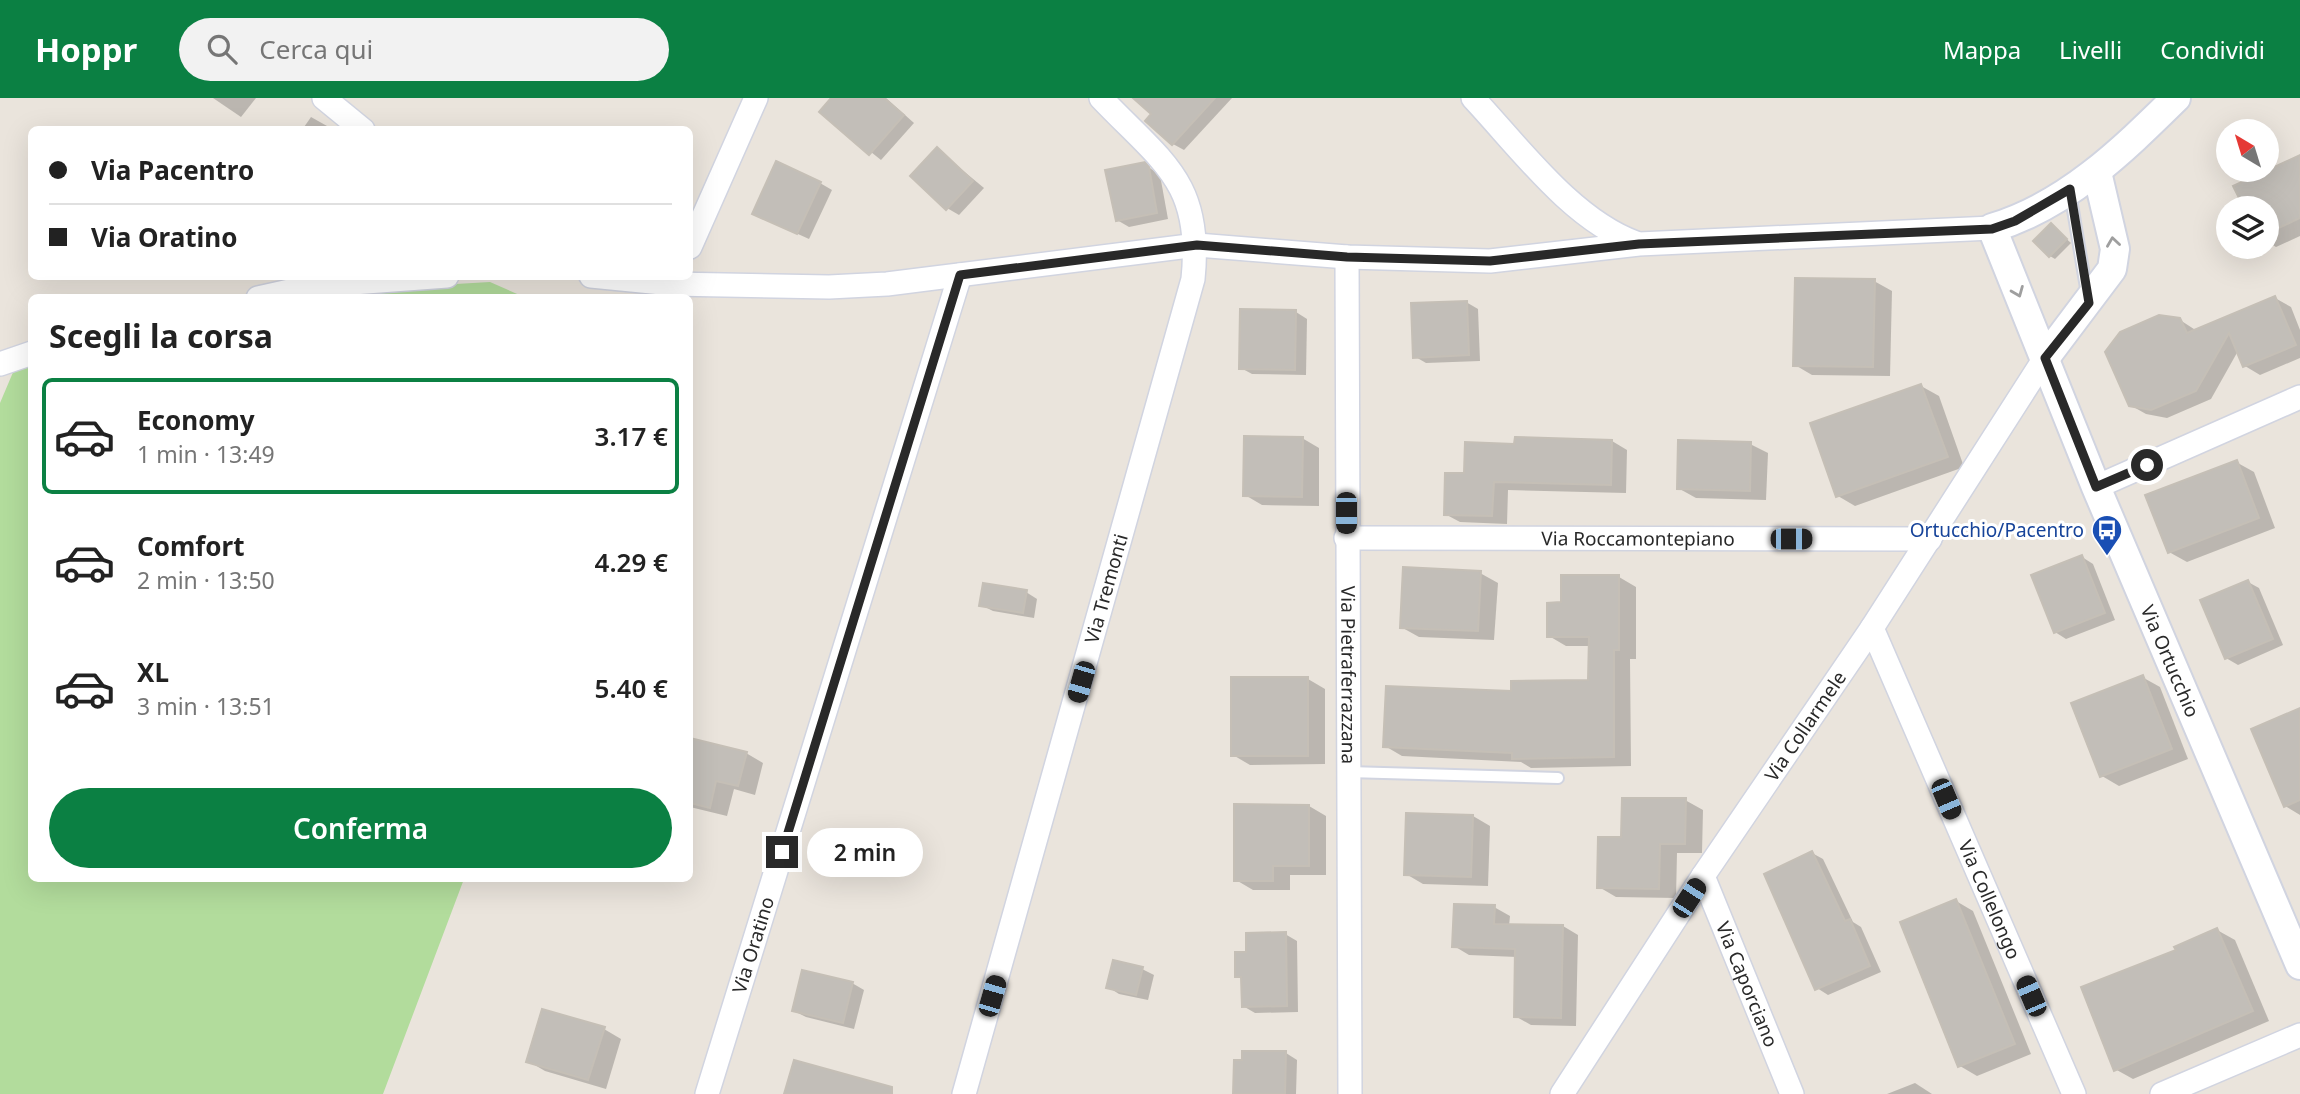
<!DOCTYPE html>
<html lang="it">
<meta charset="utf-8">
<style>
body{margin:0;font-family:"Noto Sans",sans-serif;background:#f2f2f2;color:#222;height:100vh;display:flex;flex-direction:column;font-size:26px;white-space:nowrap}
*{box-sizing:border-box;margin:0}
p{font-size:23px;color:#767676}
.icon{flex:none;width:38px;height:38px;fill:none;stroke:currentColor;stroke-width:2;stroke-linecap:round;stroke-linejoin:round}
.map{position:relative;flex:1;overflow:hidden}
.panel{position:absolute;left:28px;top:196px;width:665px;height:588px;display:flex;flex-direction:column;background:#fff;border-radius:10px;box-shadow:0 7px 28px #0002}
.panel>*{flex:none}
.hud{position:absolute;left:28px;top:28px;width:665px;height:154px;border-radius:10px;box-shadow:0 7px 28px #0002;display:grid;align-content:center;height:154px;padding:0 21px;background:#fff}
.needle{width:46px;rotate:322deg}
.controls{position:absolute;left:2216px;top:21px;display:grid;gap:14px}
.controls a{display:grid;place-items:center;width:63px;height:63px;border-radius:50%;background:#fff;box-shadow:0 7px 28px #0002;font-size:35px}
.end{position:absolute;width:32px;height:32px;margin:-16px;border:9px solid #292929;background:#fff;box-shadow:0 0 0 4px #fff}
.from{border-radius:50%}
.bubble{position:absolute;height:49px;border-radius:24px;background:#fff;box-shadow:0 7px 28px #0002;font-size:23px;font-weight:600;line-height:49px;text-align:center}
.car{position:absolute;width:21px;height:42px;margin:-21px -10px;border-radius:9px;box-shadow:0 0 5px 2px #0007;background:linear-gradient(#222 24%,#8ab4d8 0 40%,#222 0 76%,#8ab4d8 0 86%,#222 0)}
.hud b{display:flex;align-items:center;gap:24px;height:66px;font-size:26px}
.hud b+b{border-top:2px solid #e0e0e0}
.hud i{width:18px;height:18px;background:#222}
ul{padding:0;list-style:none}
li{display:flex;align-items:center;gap:21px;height:116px;margin:0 14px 10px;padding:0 7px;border:4px solid transparent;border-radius:10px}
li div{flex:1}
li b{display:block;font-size:26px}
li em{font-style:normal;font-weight:600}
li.selected{border-color:#0b8043}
li>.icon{width:63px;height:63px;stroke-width:1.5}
h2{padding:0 21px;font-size:32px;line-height:84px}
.cta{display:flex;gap:14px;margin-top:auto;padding:14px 21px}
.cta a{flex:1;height:80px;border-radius:42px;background:#0b8043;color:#fff;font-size:28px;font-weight:600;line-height:80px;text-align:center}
header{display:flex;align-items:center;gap:42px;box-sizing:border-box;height:98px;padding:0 35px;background:#0b8043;color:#fff}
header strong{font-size:33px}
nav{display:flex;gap:38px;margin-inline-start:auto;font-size:24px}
.search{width:490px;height:63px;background:#f2f2f2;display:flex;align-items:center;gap:18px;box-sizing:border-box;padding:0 24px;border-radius:38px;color:#767676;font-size:26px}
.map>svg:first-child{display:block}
.green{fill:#b2dc9c}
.shadow{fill:#0003}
.building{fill:#c2beb8;stroke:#c5bfb6;stroke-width:2}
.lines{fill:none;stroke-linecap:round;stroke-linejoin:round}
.service-casing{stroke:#d1d4e0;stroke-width:14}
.minor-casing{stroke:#d1d4e0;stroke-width:26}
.tertiary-casing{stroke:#d1d4e0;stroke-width:32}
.service{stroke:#fff;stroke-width:10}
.minor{stroke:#fff;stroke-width:23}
.tertiary{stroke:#fff;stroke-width:28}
.oneway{stroke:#9f9f9f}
.route{stroke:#292929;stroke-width:9}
.labels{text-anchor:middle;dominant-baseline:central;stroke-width:6;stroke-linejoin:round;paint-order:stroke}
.transit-label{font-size:19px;fill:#164399;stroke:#fff;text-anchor:end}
.street-label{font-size:19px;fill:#292929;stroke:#fff}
</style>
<header>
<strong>Hoppr</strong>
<div class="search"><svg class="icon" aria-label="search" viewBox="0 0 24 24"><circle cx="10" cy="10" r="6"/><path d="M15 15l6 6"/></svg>Cerca qui</div>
<nav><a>Mappa</a><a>Livelli</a><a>Condividi</a></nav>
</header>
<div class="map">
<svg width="2300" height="996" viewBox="0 0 2300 996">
<rect width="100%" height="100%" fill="#eae4dc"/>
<g class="green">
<path d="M490 184 524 199 297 200 319 194Z"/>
<path d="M31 267 32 780 464 781 383 996H0V305L14 272Z"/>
</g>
<g class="shadow">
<path d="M213 0H256L241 19Z"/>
<path d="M834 0H886L914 25 881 62 821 14Z"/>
<path d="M1156 0H1232L1184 52 1173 46 1153 16Z"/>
<path d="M311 19 327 28 331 32H302Z"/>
<path d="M937 51 984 90 959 117 947 110Z"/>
<path d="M2300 62V138L2276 149 2266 143V110H2246L2236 89Z"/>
<path d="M1144 66 1160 77 1168 121 1129 129 1117 122Z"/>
<path d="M820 85 832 92 809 141 765 121Z"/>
<path d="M2051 127 2071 145 2055 161 2050 158Z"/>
<path d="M1874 183 1892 193 1890 278 1812 277 1795 267Z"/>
<path d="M2275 200 2291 209 2300 232V260L2260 277 2245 268 2238 253 2211 301 2167 320 2146 316 2130 307 2180 222 2197 233Z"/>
<path d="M1466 204 1478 211 1480 263 1426 265 1414 258Z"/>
<path d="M1296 214 1307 221 1306 277 1252 276 1241 270Z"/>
<path d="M1921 288 1939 298 1964 369 1855 408 1838 398Z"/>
<path d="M1302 340 1319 350V408L1262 407 1245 397Z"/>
<path d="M1612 343 1627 352 1626 395 1508 392 1507 426 1460 424 1445 416 1466 377 1516 348Z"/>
<path d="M1750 346 1768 355 1766 402 1696 400 1678 390Z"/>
<path d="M2236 364 2254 374 2275 430 2187 464 2169 454Z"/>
<path d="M2082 459 2093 466 2115 522 2066 541 2055 534Z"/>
<path d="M1480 475 1498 485 1494 542 1419 539 1401 529Z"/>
<path d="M1619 479 1636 489V561H1630L1631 668 1531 670 1521 664 1402 658 1385 648 1513 594 1590 584 1591 548H1566L1549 538 1563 506Z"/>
<path d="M2248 484 2259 490 2283 547 2238 567 2226 560Z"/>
<path d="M1026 494 1037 501 1034 520 993 513 981 507Z"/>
<path d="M2142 579 2160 589 2188 661 2119 688 2102 678Z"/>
<path d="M1308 581 1325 591V666L1250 667 1233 657Z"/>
<path d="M2300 612V717L2285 708Z"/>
<path d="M690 641 746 655 763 665 755 697 734 691 727 718 690 709Z"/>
<path d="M1685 702 1703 712 1702 755H1677L1676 800 1616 799 1599 789 1623 741Z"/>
<path d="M1309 708 1326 718V777H1290V792H1253L1236 782Z"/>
<path d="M1473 718 1490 728 1488 788 1423 786 1406 776Z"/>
<path d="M1812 755 1823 761 1853 824 1861 829 1881 874 1828 897 1817 890Z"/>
<path d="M1956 803 1973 813 2031 956 1977 978 1960 968Z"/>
<path d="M1494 809 1510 818 1509 828H1563L1578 837 1576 928 1531 927 1515 918 1517 859 1469 857 1454 848Z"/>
<path d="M2217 832 2235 842 2269 923 2133 981 2115 971Z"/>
<path d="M1285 836 1297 843 1298 914 1255 915 1243 908V881L1237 878 1248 855Z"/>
<path d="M1142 871 1154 877 1148 902 1119 896 1108 889Z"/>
<path d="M852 885 864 892 854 931 806 919 794 913Z"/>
<path d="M604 931 621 941 606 991 545 973 528 963Z"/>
<path d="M1286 955 1297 962 1296 996H1235Z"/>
<path d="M1915 985 1932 996H1887Z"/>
</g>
<g class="building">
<path d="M831 0H884L904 17 869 57 819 14Z"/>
<path d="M1133 0H1215L1172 47 1145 23 1151 16Z"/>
<path d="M937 49 973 83 946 112 910 78Z"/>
<path d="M2300 57V120L2266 136V110H2244L2233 88Z"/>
<path d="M776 63 821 84 797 136 752 116Z"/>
<path d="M1145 64 1149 69 1157 115 1116 123 1105 72Z"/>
<path d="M2051 125 2067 141 2049 159 2033 143Z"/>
<path d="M1795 180 1875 181 1873 269 1793 268Z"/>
<path d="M2275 198 2296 247 2243 269 2229 235 2196 293 2151 312 2129 308 2105 254 2120 234 2159 217 2180 220 2187 235Z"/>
<path d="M1467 203 1469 257 1413 260 1411 205Z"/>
<path d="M1240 211 1296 212 1295 272 1239 271Z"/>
<path d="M1921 286 1948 359 1836 399 1810 325Z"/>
<path d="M1244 338 1303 339 1302 399 1243 398Z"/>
<path d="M1515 339 1612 342 1611 387 1494 384 1492 418 1444 417 1445 375H1464L1465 344 1514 346Z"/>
<path d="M1678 342 1751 344 1750 393 1677 391Z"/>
<path d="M2237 362 2259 420 2168 455 2145 397Z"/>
<path d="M2082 457 2105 515 2054 535 2031 477Z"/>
<path d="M1403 469 1481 473 1478 533 1400 530Z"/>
<path d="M1561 477H1619V552H1614V659L1512 661V655L1383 649 1386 588 1511 593V583L1588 582 1589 539H1547V505L1561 504Z"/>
<path d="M2248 482 2273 541 2225 561 2200 502Z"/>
<path d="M983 485 1027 492 1023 515 979 508Z"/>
<path d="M2143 577 2172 651 2100 679 2071 605Z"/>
<rect x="1231" y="579" width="77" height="79"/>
<path d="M2300 610V702L2284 709 2251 631Z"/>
<path d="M690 640 747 654 738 688 716 683 710 710 690 705Z"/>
<path d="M1622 700H1686L1685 746H1660L1659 791 1597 790 1598 739H1621Z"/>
<path d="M1234 706 1309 707V768H1273V783H1234Z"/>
<path d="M1406 715 1473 717 1471 779 1404 777Z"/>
<path d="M1812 753 1845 823 1850 821 1870 868 1815 892 1764 776Z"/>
<path d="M1956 801 2015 946 1958 969 1900 824Z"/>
<path d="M1454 806 1495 807 1494 826 1563 827 1561 920 1514 919 1515 851 1452 849Z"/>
<path d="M2217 830 2253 913 2114 973 2081 889 2176 852 2174 849Z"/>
<path d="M1286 834 1287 908 1242 909 1241 879H1235V854H1246V835Z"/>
<path d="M1113 862 1143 869 1136 897 1106 890Z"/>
<path d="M802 872 853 884 843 925 792 913Z"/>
<path d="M542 911 605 929 588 982 526 964Z"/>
<path d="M1242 953H1286L1285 996H1233L1234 962H1242Z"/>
<path d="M794 962 892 989V996H784Z"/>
</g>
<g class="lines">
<g class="service-casing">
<g id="service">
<path d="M2070 94 2087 196"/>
<path d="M1348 674 1558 680"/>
</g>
</g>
<g class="minor-casing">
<g id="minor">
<path d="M324 0 363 32"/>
<path d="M1473 0C1519 49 1572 122 1636 145"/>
<path d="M690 149 756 0"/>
<path id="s1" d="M1347 159 1350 996"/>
<path d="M591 178 672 186 829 189 887 186 1197 147 1347 159 1490 163 1639 146 1992 130"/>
<path d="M258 200 312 188 447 178"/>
<path d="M0 266 32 255"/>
<path d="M2096 389 2300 299"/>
<path id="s2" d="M1346 440 1930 441"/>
<path id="s3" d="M1872 530 2074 996"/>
<path id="s4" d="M1703 778 1792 996"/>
<path id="s5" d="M707 996 960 177"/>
<path id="s6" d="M964 996 1193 181C1203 84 1162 64 1101 0"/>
<path id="s7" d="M1562 996 1703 778 1872 530 2045 260"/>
<path d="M2162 996 2300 937"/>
</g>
</g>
<g class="tertiary-casing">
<g id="tertiary">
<path id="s8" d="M2176 0C2122 53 2066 108 1992 130L2096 389 2300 867"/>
<path d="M2045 260 2112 171 2115 151 2097 74"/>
</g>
</g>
<use href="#service" class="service"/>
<use href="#minor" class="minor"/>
<use href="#tertiary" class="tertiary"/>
</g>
<defs><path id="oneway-chevron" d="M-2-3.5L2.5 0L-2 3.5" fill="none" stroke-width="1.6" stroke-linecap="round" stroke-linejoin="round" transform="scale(1.75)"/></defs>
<g class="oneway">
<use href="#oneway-chevron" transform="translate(2113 144) rotate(-98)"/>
<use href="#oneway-chevron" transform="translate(2018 194) rotate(68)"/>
</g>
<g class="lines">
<path class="route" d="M782 754 960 177 1197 147 1347 159 1490 163 1639 146 1992 131 2015 123 2070 91 2089 205 2045 260 2096 389 2147 367"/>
</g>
<defs>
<g id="bus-pin" transform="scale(1.575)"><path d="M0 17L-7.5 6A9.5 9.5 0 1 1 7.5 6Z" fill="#1a4fb4" stroke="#fff"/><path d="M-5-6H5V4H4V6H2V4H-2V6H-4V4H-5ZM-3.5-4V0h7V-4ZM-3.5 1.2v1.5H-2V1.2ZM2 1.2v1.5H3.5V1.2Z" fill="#fff"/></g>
</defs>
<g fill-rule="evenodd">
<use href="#bus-pin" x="2107" y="432"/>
</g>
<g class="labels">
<g class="transit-label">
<text x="2084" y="432">Ortucchio/Pacentro</text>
</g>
<g class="street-label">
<text stroke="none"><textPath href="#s2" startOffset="292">Via Roccamontepiano</textPath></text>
<text stroke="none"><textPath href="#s6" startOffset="525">Via Tremonti</textPath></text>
<text stroke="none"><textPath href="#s8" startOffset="696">Via Ortucchio</textPath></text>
<text stroke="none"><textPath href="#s1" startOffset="418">Via Pietraferrazzana</textPath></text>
<text stroke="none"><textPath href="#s7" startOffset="441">Via Collarmele</textPath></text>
<text stroke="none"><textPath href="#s3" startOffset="296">Via Collelongo</textPath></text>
<text stroke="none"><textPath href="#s5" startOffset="156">Via Oratino</textPath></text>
<text stroke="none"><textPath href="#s4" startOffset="117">Via Caporciano</textPath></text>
</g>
</g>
</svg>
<div class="controls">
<a><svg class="needle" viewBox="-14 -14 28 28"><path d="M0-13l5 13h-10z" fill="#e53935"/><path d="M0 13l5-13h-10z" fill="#767676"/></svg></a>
<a><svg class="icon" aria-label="layers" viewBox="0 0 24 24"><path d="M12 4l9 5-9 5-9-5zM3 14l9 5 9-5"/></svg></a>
</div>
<i class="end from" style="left:2147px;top:367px"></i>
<i class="end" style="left:782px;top:754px"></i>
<div class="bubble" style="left:807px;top:730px;width:116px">2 min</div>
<i class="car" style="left:1346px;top:415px;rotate:180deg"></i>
<i class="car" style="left:1791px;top:441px;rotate:90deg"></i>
<i class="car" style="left:1081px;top:584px;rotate:196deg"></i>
<i class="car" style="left:1946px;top:701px;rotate:157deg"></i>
<i class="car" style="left:1689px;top:800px;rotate:33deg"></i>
<i class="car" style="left:992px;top:898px;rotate:16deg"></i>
<i class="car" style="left:2031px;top:898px;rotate:337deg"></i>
<div class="hud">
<b><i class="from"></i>Via Pacentro</b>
<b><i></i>Via Oratino</b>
</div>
<section class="panel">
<h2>Scegli la corsa</h2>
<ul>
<li class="selected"><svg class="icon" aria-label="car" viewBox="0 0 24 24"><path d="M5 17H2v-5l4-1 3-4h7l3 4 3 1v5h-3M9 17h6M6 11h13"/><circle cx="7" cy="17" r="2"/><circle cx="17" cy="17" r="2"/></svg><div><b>Economy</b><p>1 min · 13:49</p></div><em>3.17 €</em></li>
<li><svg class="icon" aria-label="car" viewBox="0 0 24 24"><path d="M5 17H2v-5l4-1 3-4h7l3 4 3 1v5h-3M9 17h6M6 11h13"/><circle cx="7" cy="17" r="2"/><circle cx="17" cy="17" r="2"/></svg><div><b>Comfort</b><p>2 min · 13:50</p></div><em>4.29 €</em></li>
<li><svg class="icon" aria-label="car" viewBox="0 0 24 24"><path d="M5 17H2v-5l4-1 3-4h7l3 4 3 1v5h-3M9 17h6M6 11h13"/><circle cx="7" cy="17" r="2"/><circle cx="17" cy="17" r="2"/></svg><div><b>XL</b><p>3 min · 13:51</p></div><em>5.40 €</em></li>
</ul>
<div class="cta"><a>Conferma</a></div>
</section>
</div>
